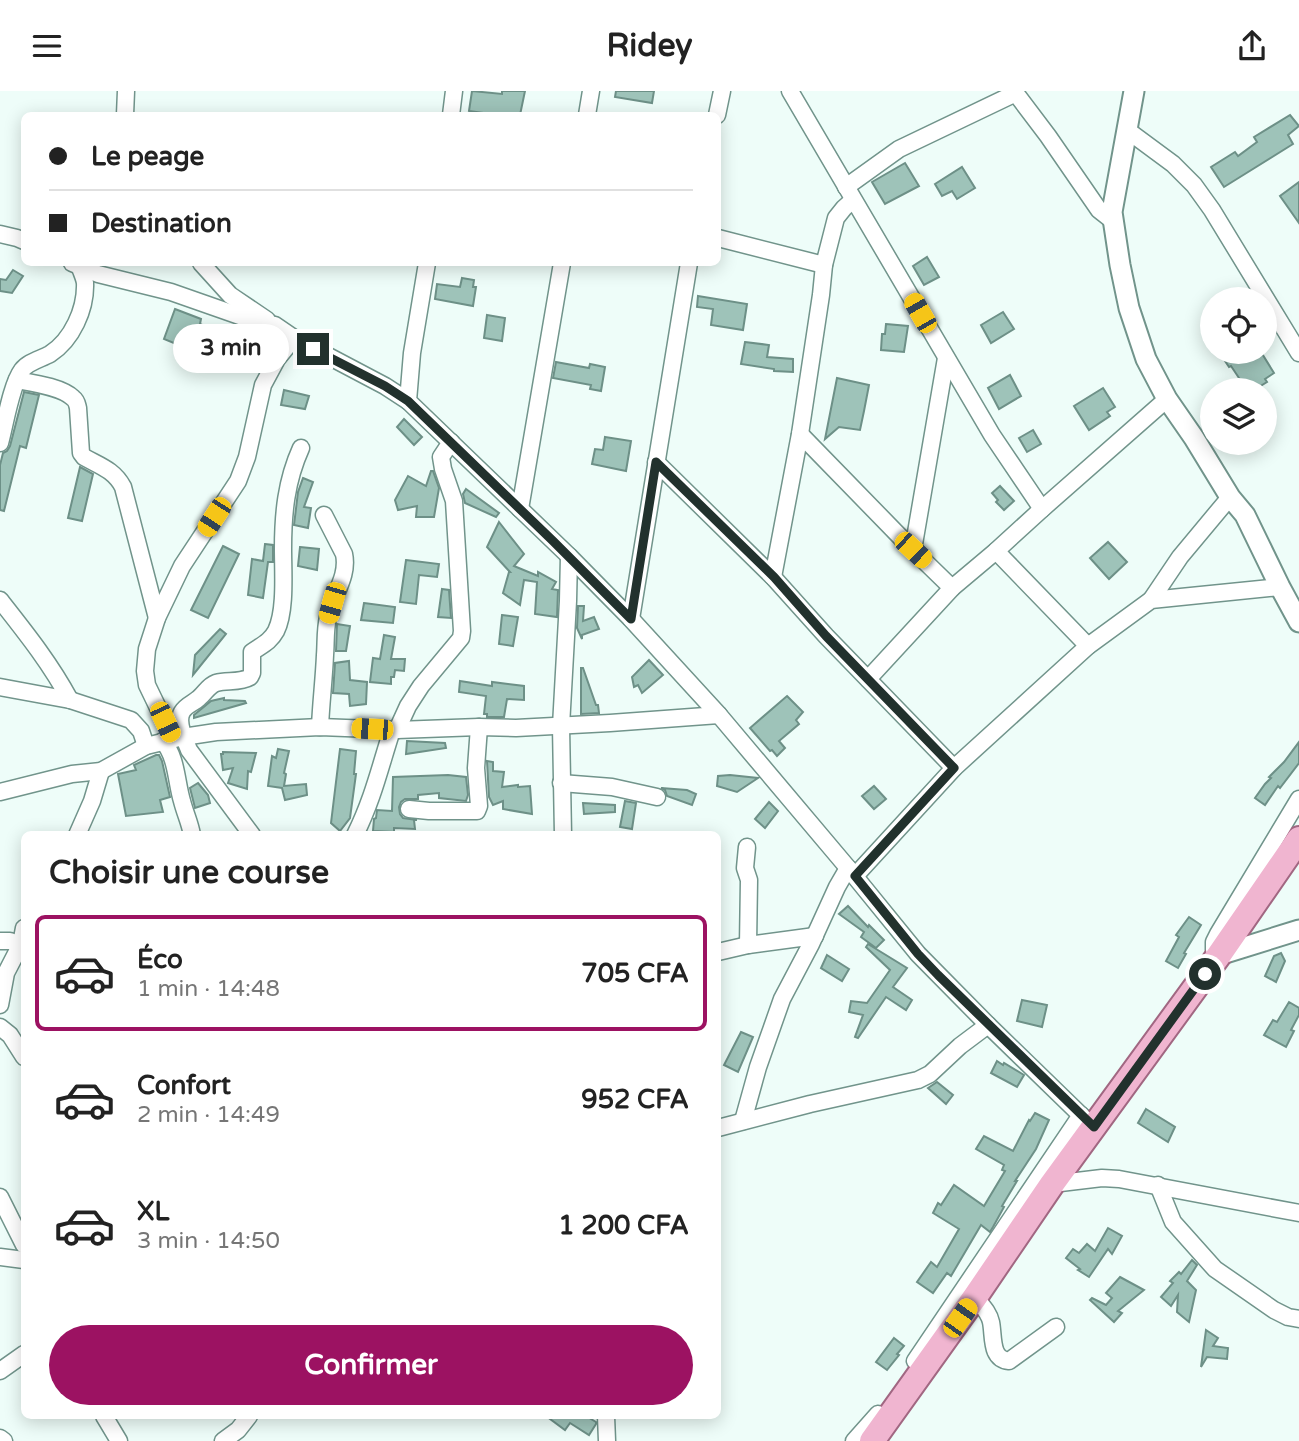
<!DOCTYPE html>
<html lang="fr">
<meta charset="utf-8">
<style>
body{margin:0;font-family:"Varela Round",sans-serif;background:#f6f6f6;color:#222;height:100vh;display:flex;flex-direction:column;font-size:26px;white-space:nowrap}
*{box-sizing:border-box;margin:0}
p{font-size:23px;color:#767676}
.icon{flex:none;width:38px;height:38px;fill:none;stroke:currentColor;stroke-width:2;stroke-linecap:round;stroke-linejoin:round}
.map{position:relative;flex:1;overflow:hidden}
.side{position:absolute;left:21px;top:740px;width:700px;height:588px;display:flex;flex-direction:column;background:#fff;border-radius:10px;box-shadow:0 4px 18px #0003}
.side>*{flex:none}
.banner{position:absolute;left:21px;top:21px;width:700px;height:154px;border-radius:10px;box-shadow:0 4px 18px #0003;display:grid;align-content:center;height:154px;padding:0 28px;background:#fff}
.fabs{position:absolute;left:1200px;top:196px;display:grid;gap:14px}
.fabs a{display:grid;place-items:center;width:77px;height:77px;border-radius:50%;background:#fff;box-shadow:0 4px 18px #0003;font-size:35px}
.end{position:absolute;width:32px;height:32px;margin:-16px;border:9px solid #22312d;background:#fff;box-shadow:0 0 0 4px #fff}
.from{border-radius:50%}
.bubble{position:absolute;height:49px;border-radius:24px;background:#fff;box-shadow:0 4px 18px #0003;font-size:23px;font-weight:700;line-height:49px;text-align:center}
.car{position:absolute;width:21px;height:42px;margin:-21px -10px;border-radius:9px;box-shadow:0 0 5px 2px #0007;background:linear-gradient(#f5c518 24%,#345 0 40%,#f5c518 0 76%,#345 0 86%,#f5c518 0)}
.banner b{display:flex;align-items:center;gap:24px;height:66px;font-size:26px}
.banner b+b{border-top:2px solid #e0e0e0}
.banner i{width:18px;height:18px;background:#222}
ul{padding:0;list-style:none}
li{display:flex;align-items:center;gap:21px;height:116px;margin:0 14px 10px;padding:0 14px;border:4px solid transparent;border-radius:10px}
li div{flex:1}
li b{display:block;font-size:26px}
li em{font-style:normal;font-weight:700}
li.active{border-color:#9c1262}
li>.icon{width:63px;height:63px;stroke-width:1.5}
h2{padding:0 28px;font-size:32px;line-height:84px}
.action{display:flex;gap:14px;margin-top:auto;padding:14px 28px}
.action a{flex:1;height:80px;border-radius:42px;background:#9c1262;color:#fff;font-size:28px;font-weight:700;line-height:80px;text-align:center}
header{display:flex;justify-content:space-between;align-items:center;height:91px;padding:0 28px;background:#fff;font-size:32px;font-weight:700}
.map>svg:first-child{display:block}
.building{fill:#9ec3b9;stroke:#6d9087;stroke-width:2}
.lines{fill:none;stroke-linecap:round;stroke-linejoin:round}
.minor-casing{stroke:#71948b;stroke-width:19}
.tertiary-casing{stroke:#71948b;stroke-width:23}
.primary-casing{stroke:#a16782;stroke-width:28}
.minor{stroke:#fff;stroke-width:16}
.tertiary{stroke:#fff;stroke-width:19}
.primary{stroke:#f0b5d0;stroke-width:24}
.route{stroke:#22312d;stroke-width:9}
</style>
<header><svg class="icon" aria-label="menu" viewBox="0 0 24 24"><path d="M4 6h16M4 12h16M4 18h16"/></svg>Ridey<svg class="icon" aria-label="share" viewBox="0 0 24 24"><path d="M12 15V3M7 8l5-5 5 5M5 13v7h14v-7"/></svg></header>
<div class="map">
<svg width="1299" height="1350" viewBox="0 0 1299 1350">
<rect width="100%" height="100%" fill="#eefdf9"/>
<g class="building">
<path d="M472 0 502 3V0H525L520 24H498L469 20Z"/>
<path d="M616 0H654L652 12 615 6Z"/>
<path d="M1290 24 1299 35 1288 44 1293 53 1224 96 1211 76 1235 61 1238 65 1257 51 1254 46Z"/>
<path d="M905 72 919 95 885 113 872 91Z"/>
<path d="M962 76 975 97 957 108 952 100 942 105 935 93Z"/>
<path d="M1299 91V132L1280 105Z"/>
<path d="M927 166 939 186 924 194 913 175Z"/>
<path d="M13 179 23 185 12 202 0 200V188L6 189Z"/>
<path d="M462 187 474 189 473 196H476L473 215 435 208 437 193 460 196Z"/>
<path d="M698 205 747 213 743 239 711 234 713 218 697 216Z"/>
<path d="M175 218 201 228 200 233 215 240 214 242 232 249 227 264 196 252 193 260 164 248Z"/>
<path d="M1003 221 1014 238 991 252 981 234Z"/>
<path d="M487 224 505 227 502 250 484 247Z"/>
<path d="M886 233 908 235 904 261 881 259 882 243H885Z"/>
<path d="M745 251 769 254 767 266 793 268V281L774 280V278L741 273Z"/>
<path d="M1219 261H1261L1274 282 1265 288 1267 291 1254 299H1247L1231 275 1229 276Z"/>
<path d="M556 271 589 277 590 273 605 276 601 300 590 298 591 294 553 287Z"/>
<path d="M1010 284 1021 305 999 318 988 297Z"/>
<path d="M837 287 869 294 864 320 860 339 839 336 825 348Z"/>
<path d="M1103 297 1115 316 1107 321 1110 325 1089 339 1074 315Z"/>
<path d="M284 299 309 305 305 318 281 314Z"/>
<path d="M24 301 39 304 26 357 20 355 4 420 0 419V374L3 362 7 360 10 355Z"/>
<path d="M404 328 422 346 414 354 397 336Z"/>
<path d="M1033 339 1041 353 1027 361 1019 347Z"/>
<path d="M605 346 631 350 626 380 592 373 595 358 603 359Z"/>
<path d="M80 376 93 383 82 430 68 427Z"/>
<path d="M431 380H433L439 397 434 426H416L417 415 398 419 395 409 408 385 426 395Z"/>
<path d="M303 387 313 391 304 416 311 417 308 437 294 434 298 401Z"/>
<path d="M1000 395 1014 410 1004 419 996 411 998 409 992 402Z"/>
<path d="M466 398 499 422 496 426 465 412 463 403Z"/>
<path d="M499 431 524 463 514 475 538 485V481L556 491 552 498 558 499 557 526 535 523 537 491 524 489 520 514 503 502 509 481H510L487 456Z"/>
<path d="M1108 451 1127 471 1109 488 1090 467Z"/>
<path d="M265 453 273 454V471H268L263 507 248 504 252 468 263 470Z"/>
<path d="M223 455 239 463 208 527 191 519Z"/>
<path d="M300 456 319 458 317 479 298 475Z"/>
<path d="M406 469 439 473 437 486 419 484 416 513 400 511Z"/>
<path d="M442 498 449 499 451 527 438 526Z"/>
<path d="M364 512 395 516 393 532 361 529Z"/>
<path d="M578 515H584L583 530 594 526 599 538 582 544V548L577 537Z"/>
<path d="M502 524 518 526 513 555 499 553Z"/>
<path d="M337 533 350 535 346 560H336Z"/>
<path d="M220 538 226 543 193 584 195 564Z"/>
<path d="M384 544 395 546 391 568H405L404 580 395 579 394 586H391V593L370 591 373 567 380 568Z"/>
<path d="M649 569 663 584 642 602 638 594 634 596 632 586Z"/>
<path d="M349 570 350 589 367 591 366 613 350 615 349 603 333 602 335 572Z"/>
<path d="M581 577H583L596 614H598L599 622 581 623Z"/>
<path d="M460 590 492 595V591L524 595V609L507 608 504 626H487V623H484L486 605 459 601Z"/>
<path d="M787 605 803 621 796 629 799 633 779 650 785 657 777 665 772 659 770 660 750 637Z"/>
<path d="M224 607V609L245 610 246 612 194 627V624L211 610Z"/>
<path d="M407 650 445 652 446 657 406 663Z"/>
<path d="M1299 651V672L1280 697 1278 695 1265 714 1255 707 1265 693 1271 687 1269 686 1284 671Z"/>
<path d="M278 658 289 660 284 682 286 683 284 695 306 693 307 704 285 709 282 697 268 695 272 665 276 667Z"/>
<path d="M340 658 356 660 354 683H356L350 727 340 740 331 732Z"/>
<path d="M223 661 256 662 251 681 248 680 247 698 228 692 233 677 223 679 221 663H223Z"/>
<path d="M156 664H159L162 670 170 706 160 709 163 721 126 725 118 683 136 679 134 674Z"/>
<path d="M487 670 493 671V680L504 681 502 696 518 694V696L530 695 532 723 503 718V710L493 714 489 706Z"/>
<path d="M448 684 466 686 468 704 466 710 439 707V702L418 704V708H405L401 711 399 716 400 723 403 727 417 729H414L415 738 394 737V741L373 740 374 728 376 727 377 719 392 720 393 686Z"/>
<path d="M730 684 758 687 737 701 717 695 718 685Z"/>
<path d="M198 692 208 704 210 712 195 717 190 697Z"/>
<path d="M874 695 886 708 874 718 862 705Z"/>
<path d="M661 697 687 699 696 703 692 714 667 705 665 699Z"/>
<path d="M625 710 636 712 632 738 620 736Z"/>
<path d="M769 711 778 720 765 737 755 728Z"/>
<path d="M583 712 615 714V721L584 723Z"/>
<path d="M848 815 868 836 869 834 884 849 876 857 861 846 864 841 839 823Z"/>
<path d="M1189 826 1201 834 1184 862 1186 863 1178 877 1166 870 1179 846 1176 844Z"/>
<path d="M868 853 907 877 893 896 912 909 906 919 886 906 858 947 855 946 863 924 849 921 851 910 867 912 890 879 866 856Z"/>
<path d="M1281 862 1285 870 1276 891 1265 885 1274 865Z"/>
<path d="M827 864 849 878 842 890 821 877Z"/>
<path d="M1022 909 1047 914 1042 936 1017 930Z"/>
<path d="M1289 911 1299 917V924L1291 939 1294 940 1286 956 1264 944 1273 929 1277 931Z"/>
<path d="M741 941 753 946 738 981 724 974Z"/>
<path d="M997 970 1003 974 1004 972 1024 984 1017 996 991 982Z"/>
<path d="M937 991 953 1004 946 1013 928 997Z"/>
<path d="M1146 1018 1175 1036 1168 1051 1138 1032Z"/>
<path d="M1035 1022 1049 1029 1036 1058 1015 1090H1017L1002 1115 1004 1116 993 1136 990 1141 981 1134 951 1185 947 1182 933 1202 917 1191 931 1171 937 1176 959 1138 933 1122 938 1112 941 1114 954 1094 984 1115 1005 1080 1002 1079 1004 1074 976 1058 984 1045 1013 1060 1029 1029 1030 1030Z"/>
<path d="M1108 1137 1122 1145 1112 1163 1108 1158 1089 1186 1078 1179 1080 1178 1066 1167 1073 1158 1079 1162 1087 1153 1095 1160Z"/>
<path d="M1192 1169 1197 1174 1187 1190 1196 1199 1189 1231 1177 1221 1178 1204 1171 1215 1161 1206 1173 1192 1170 1190 1179 1181 1181 1183Z"/>
<path d="M1120 1186 1144 1199 1118 1220 1122 1222 1114 1231 1090 1209 1092 1207 1106 1214 1112 1207 1106 1202Z"/>
<path d="M1206 1239 1218 1247 1213 1255 1228 1257 1227 1268 1207 1266 1201 1276Z"/>
<path d="M894 1247 904 1255 897 1263 899 1264 887 1279 876 1271Z"/>
<path d="M546 1325H586L596 1331V1333L589 1344 570 1332 565 1339Z"/>
</g>
<g class="lines">
<g class="minor-casing">
<g id="minor">
<path d="M790 0 992 344 1042 418"/>
<path d="M1014 0 1048 45 1099 119 1113 130"/>
<path d="M125 24 126 0"/>
<path d="M451 24 454 0"/>
<path d="M587 24 591 0"/>
<path d="M717 24 722 0"/>
<path d="M1127 39 1173 73 1194 94 1212 119 1299 262"/>
<path d="M846 96 899 58 1016 2"/>
<path d="M0 143 17 147 24 150"/>
<path d="M718 147 824 174"/>
<path d="M72 172 98 183 171 201 251 229 275 234 294 247 385 295 408 310"/>
<path d="M201 172 230 204 267 229"/>
<path d="M427 172 412 262 408 310 569 465 631 528 719 624 848 777 918 863 988 934 1093 1036"/>
<path d="M17 289C33 292 62 296 73 307 77 310 77 313 78 317L81 362 84 366C100 375 114 379 123 396L157 527"/>
<path d="M800 343 913 459 946 267"/>
<path d="M0 352C5 334 11 294 22 279 28 271 41 268 50 263 72 249 86 218 85 192 84 185 80 179 79 172"/>
<path d="M656 371 773 486 826 545 954 677 1088 555 1151 509 1280 496"/>
<path d="M520 418 562 172"/>
<path d="M913 459 952 497"/>
<path d="M996 460 1088 555"/>
<path d="M773 486 800 343 821 204 824 174 836 127 844 117 853 109"/>
<path d="M0 509C26 542 50 572 70 609"/>
<path d="M1151 509 1180 466 1230 406"/>
<path d="M631 528 689 172"/>
<path d="M868 588 952 497 996 460 1042 418 1167 308"/>
<path d="M0 596 70 609 131 629 141 640 146 655"/>
<path d="M320 636C321 612 324 588 325 564 326 552 325 539 328 526 332 505 349 486 344 463L324 424"/>
<path d="M397 639 408 615 421 595 461 547 462 540 454 410 443 378 441 366 451 351"/>
<path d="M173 648 147 594 145 580 147 558 157 527 182 475 238 390 247 366 263 294 277 268 294 247"/>
<path d="M163 650C177 667 176 690 182 710 185 722 190 732 192 744"/>
<path d="M561 692 612 696 657 706"/>
<path d="M0 701 72 683 101 680 146 655 183 646 216 641 320 636 397 639 479 636 516 637 610 632 719 624"/>
<path d="M409 718 429 720H477L479 715 476 677 479 636"/>
<path d="M77 744 92 710 101 680"/>
<path d="M252 744 189 659C185 649 176 632 182 621 186 614 194 612 199 607 206 601 208 595 216 592 227 589 240 592 250 586L252 582V561C262 554 270 551 276 540 286 520 283 481 283 458 283 423 286 390 301 357"/>
<path d="M355 744C373 708 380 676 392 639"/>
<path d="M563 744 561 635 568 510 569 465"/>
<path d="M747 756 745 777 749 789 748 854"/>
<path d="M855 785 954 677"/>
<path d="M0 850H10L24 855"/>
<path d="M718 861 748 854 815 845"/>
<path d="M1218 863 1214 859V851L1218 843 1299 708"/>
<path d="M0 914 6 882 21 853 24 837"/>
<path d="M0 936 10 944 24 966"/>
<path d="M743 1030 758 976 782 908 811 853 837 796 848 777"/>
<path d="M718 1037 810 1013 918 989 930 983 960 955 988 934"/>
<path d="M1052 1093 1102 1087 1119 1088 1299 1122"/>
<path d="M1158 1094 1173 1131 1215 1178 1274 1219 1288 1226 1299 1228"/>
<path d="M0 1106 24 1154"/>
<path d="M0 1166 24 1169"/>
<path d="M975 1206C981 1214 989 1221 991 1231 994 1246 990 1268 1009 1270L1056 1236"/>
<path d="M915 1270 1081 1024"/>
<path d="M0 1280 24 1263"/>
<path d="M104 1325 119 1350"/>
<path d="M606 1325 607 1350"/>
<path d="M0 1347 4 1350"/>
<path d="M223 1350 238 1339 249 1325"/>
<path d="M854 1350 878 1323"/>
</g>
</g>
<g class="tertiary-casing">
<g id="tertiary">
<path d="M1134 0 1112 121 1120 174 1129 217 1146 268 1167 308 1194 347 1230 406 1245 424 1280 496 1299 531"/>
<path d="M1219 864 1299 839"/>
</g>
</g>
<g class="primary-casing">
<path id="primary" d="M872 1350 975 1206 1052 1093 1219 864 1299 748"/>
</g>
<use href="#minor" class="minor"/>
<use href="#tertiary" class="tertiary"/>
<use href="#primary" class="primary"/>
</g>
<g class="lines">
<path class="route" d="M313 258 385 295 408 310 553 450 631 528 656 371 774 486 826 545 954 677 855 785 918 863 938 884 1094 1036 1205 883"/>
</g>
</svg>
<div class="fabs">
<a><svg class="icon" aria-label="locate" viewBox="0 0 24 24"><circle cx="12" cy="12" r="6"/><path d="M12 2v4M12 18v4M2 12h4M18 12h4"/></svg></a>
<a><svg class="icon" aria-label="layers" viewBox="0 0 24 24"><path d="M12 4l9 5-9 5-9-5zM3 14l9 5 9-5"/></svg></a>
</div>
<i class="end from" style="left:1205px;top:883px"></i>
<i class="end" style="left:313px;top:258px"></i>
<div class="bubble" style="left:173px;top:233px;width:116px">3 min</div>
<i class="car" style="left:920px;top:222px;rotate:330deg"></i>
<i class="car" style="left:214px;top:426px;rotate:213deg"></i>
<i class="car" style="left:913px;top:459px;rotate:133deg"></i>
<i class="car" style="left:332px;top:512px;rotate:196deg"></i>
<i class="car" style="left:165px;top:631px;rotate:155deg"></i>
<i class="car" style="left:372px;top:638px;rotate:273deg"></i>
<i class="car" style="left:960px;top:1227px;rotate:35deg"></i>
<div class="banner">
<b><i class="from"></i>Le peage</b>
<b><i></i>Destination</b>
</div>
<section class="side">
<h2>Choisir une course</h2>
<ul>
<li class="active"><svg class="icon" aria-label="car" viewBox="0 0 24 24"><path d="M5 17H2v-5l4-1 3-4h7l3 4 3 1v5h-3M9 17h6M6 11h13"/><circle cx="7" cy="17" r="2"/><circle cx="17" cy="17" r="2"/></svg><div><b>Éco</b><p>1 min · 14:48</p></div><em>705 CFA</em></li>
<li><svg class="icon" aria-label="car" viewBox="0 0 24 24"><path d="M5 17H2v-5l4-1 3-4h7l3 4 3 1v5h-3M9 17h6M6 11h13"/><circle cx="7" cy="17" r="2"/><circle cx="17" cy="17" r="2"/></svg><div><b>Confort</b><p>2 min · 14:49</p></div><em>952 CFA</em></li>
<li><svg class="icon" aria-label="car" viewBox="0 0 24 24"><path d="M5 17H2v-5l4-1 3-4h7l3 4 3 1v5h-3M9 17h6M6 11h13"/><circle cx="7" cy="17" r="2"/><circle cx="17" cy="17" r="2"/></svg><div><b>XL</b><p>3 min · 14:50</p></div><em>1 200 CFA</em></li>
</ul>
<div class="action"><a>Confirmer</a></div>
</section>
</div>
